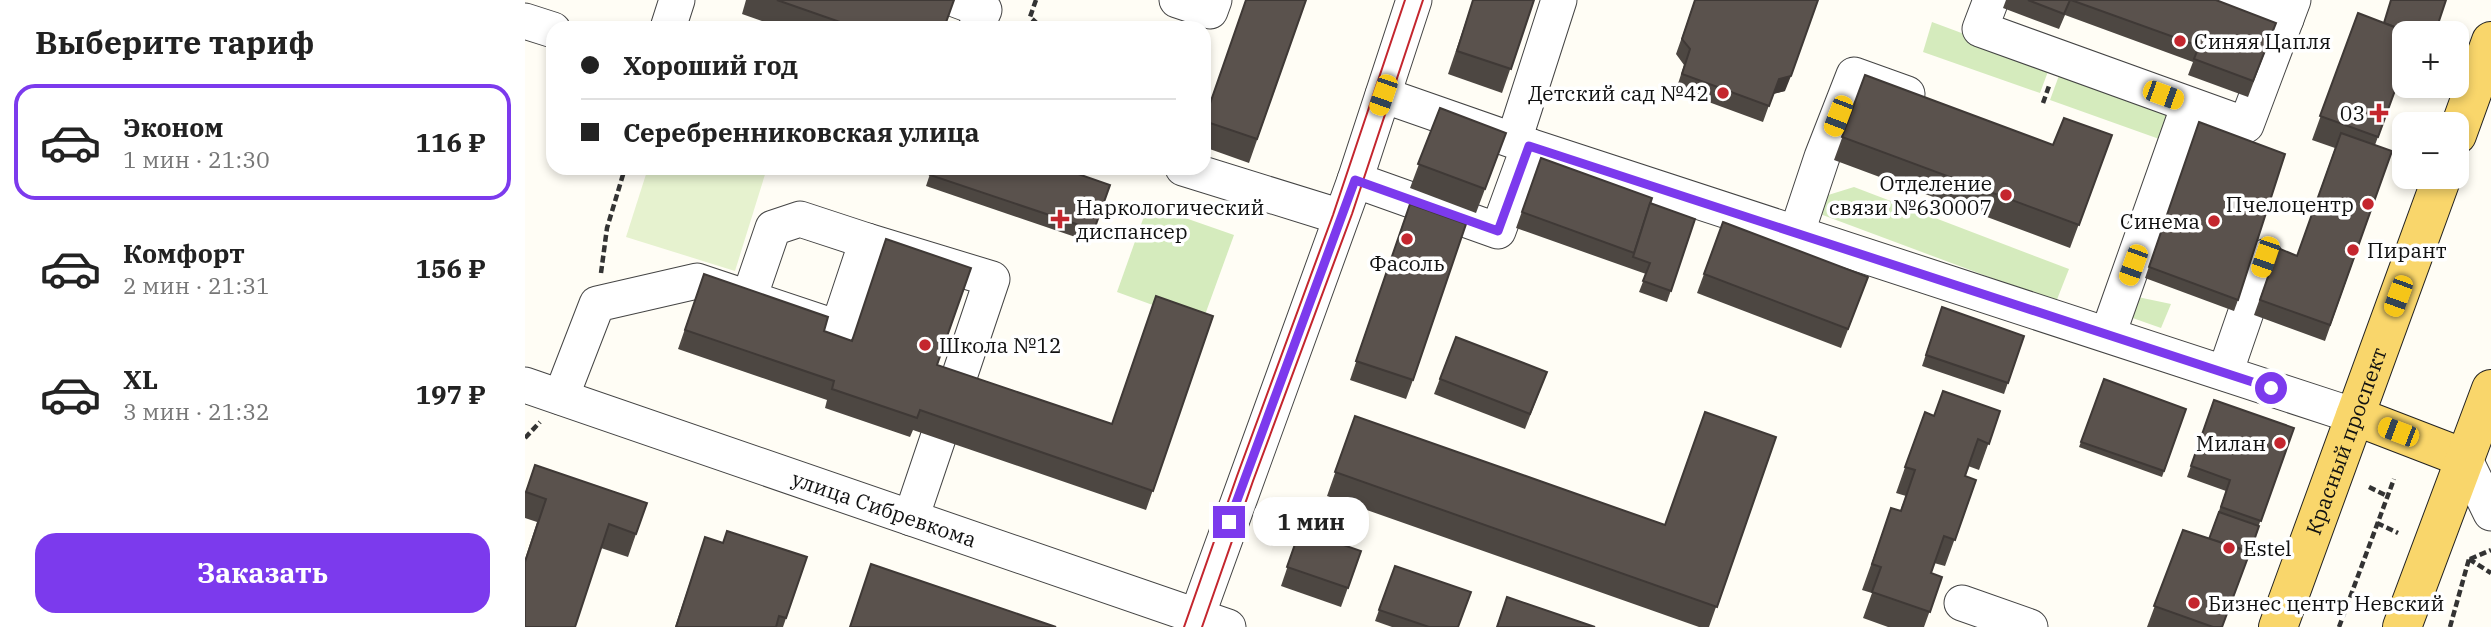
<!DOCTYPE html>
<html lang="ru">
<meta charset="utf-8">
<style>
body{margin:0;font-family:"IBM Plex Serif",serif;background:#f2f2f2;color:#222;height:100vh;display:flex;flex-direction:column;font-size:26px;white-space:nowrap}
*{box-sizing:border-box;margin:0}
p{font-size:23px;color:#767676}
.icon{flex:none;width:38px;height:38px;fill:none;stroke:currentColor;stroke-width:2;stroke-linecap:round;stroke-linejoin:round}
.map{position:relative;flex:1;overflow:hidden}
.details{display:flex;flex-direction:column;background:#fff;width:525px}
.details>*{flex:none}
.top-card{position:absolute;left:21px;top:21px;width:665px;height:154px;border-radius:21px;box-shadow:0 4px 10px #0003;display:grid;align-content:center;height:154px;padding:0 35px;background:#fff}
.fabs{position:absolute;left:1867px;top:21px;display:grid;gap:14px}
.fabs a{display:grid;place-items:center;width:77px;height:77px;border-radius:14px;background:#fff;box-shadow:0 4px 10px #0003;font-size:35px}
.end{position:absolute;width:32px;height:32px;margin:-16px;border:9px solid #7c3aed;background:#fff;box-shadow:0 0 0 4px #fff}
.from{border-radius:50%}
.bubble{position:absolute;height:49px;border-radius:21px;background:#fff;box-shadow:0 4px 10px #0003;font-size:23px;font-weight:800;line-height:49px;text-align:center}
.car{position:absolute;width:21px;height:42px;margin:-21px -10px;border-radius:9px;box-shadow:0 0 5px 2px #0007;background:linear-gradient(#f5c518 24%,#345 0 40%,#f5c518 0 76%,#345 0 86%,#f5c518 0)}
.top-card b{display:flex;align-items:center;gap:24px;height:66px;font-size:26px}
.top-card b+b{border-top:2px solid #e0e0e0}
.top-card i{width:18px;height:18px;background:#222}
ul{padding:0;list-style:none}
li{display:flex;align-items:center;gap:21px;height:116px;margin:0 14px 10px;padding:0 21px;border:4px solid transparent;border-radius:21px}
li div{flex:1}
li b{display:block;font-size:26px}
li em{font-style:normal;font-weight:800}
li.on{border-color:#7c3aed}
li>.icon{width:63px;height:63px;stroke-width:1.5}
h2{padding:0 35px;font-size:32px;line-height:84px}
.action{display:flex;gap:14px;margin-top:auto;padding:14px 35px}
.action a{flex:1;height:80px;border-radius:21px;background:#7c3aed;color:#fff;font-size:28px;font-weight:800;line-height:80px;text-align:center}
main{display:flex;flex:1;min-height:0}
.map>svg:first-child{display:block}
.green{fill:#d5ebbd}
.pitch{fill:#e6f2cf}
.lines{fill:none;stroke-linecap:round;stroke-linejoin:round}
.minor-casing{stroke:#444;stroke-width:37}
.major-casing{stroke:#222;stroke-width:40}
.path{stroke:#333;stroke-width:4.5;stroke-dasharray:7 3.5;stroke-linecap:butt}
.minor{stroke:#fff;stroke-width:35}
.major{stroke:#f9d66b;stroke-width:38}
.tram{stroke:#c4262e;stroke-width:2}
.wall{fill:#4d4742}
.shaded-wall{fill:#3f3936}
.building{fill:#5a524d;stroke:#3f3936;stroke-width:2}
.route{stroke:#7c3aed;stroke-width:9}
.poi-dot{fill:#c4262e;stroke:#fff;stroke-width:2.5}
.labels{text-anchor:middle;dominant-baseline:central;stroke-width:7;stroke-linejoin:round;paint-order:stroke}
.poi-label{font-size:21px;fill:#111;stroke:#fff;text-anchor:start}
.street-label{font-size:21px;fill:#111;stroke:#fff}
</style>
<main>
<section class="details">
<h2>Выберите тариф</h2>
<ul>
<li class="on"><svg class="icon" aria-label="car" viewBox="0 0 24 24"><path d="M5 17H2v-5l4-1 3-4h7l3 4 3 1v5h-3M9 17h6M6 11h13"/><circle cx="7" cy="17" r="2"/><circle cx="17" cy="17" r="2"/></svg><div><b>Эконом</b><p>1 мин · 21:30</p></div><em>116 ₽</em></li>
<li><svg class="icon" aria-label="car" viewBox="0 0 24 24"><path d="M5 17H2v-5l4-1 3-4h7l3 4 3 1v5h-3M9 17h6M6 11h13"/><circle cx="7" cy="17" r="2"/><circle cx="17" cy="17" r="2"/></svg><div><b>Комфорт</b><p>2 мин · 21:31</p></div><em>156 ₽</em></li>
<li><svg class="icon" aria-label="car" viewBox="0 0 24 24"><path d="M5 17H2v-5l4-1 3-4h7l3 4 3 1v5h-3M9 17h6M6 11h13"/><circle cx="7" cy="17" r="2"/><circle cx="17" cy="17" r="2"/></svg><div><b>XL</b><p>3 мин · 21:32</p></div><em>197 ₽</em></li>
</ul>
<div class="action"><a>Заказать</a></div>
</section>
<div class="map">
<svg width="1966" height="627" viewBox="0 0 1966 627">
<rect width="100%" height="100%" fill="#fffdf5"/>
<g class="green">
<path d="M1407 22 1525 66 1515 93 1398 52Z"/>
<path d="M1536 70 1647 111 1637 140 1525 100Z"/>
<path d="M1329 187 1544 269 1531 302 1295 214 1300 196Z"/>
<path d="M623 205 709 235 677 323 592 292Z"/>
<path d="M1608 296 1646 304 1636 328 1602 316Z"/>
</g>
<path class="pitch" d="M123 168H242L210 271 101 237Z"/>
<g class="lines">
<g class="minor-casing">
<g id="minor">
<path d="M432 0 459 10 451 28"/>
<path d="M652 0 685 11 689 0"/>
<path d="M1466 0 1455 29 1721 125 1768 0"/>
<path d="M1709 0 1761 19"/>
<path d="M0 21 28 30"/>
<path d="M143 28 152 0"/>
<path d="M858 95 1004 146 1830 416"/>
<path d="M989 140 1034 0"/>
<path d="M658 168 816 217"/>
<path d="M830 180 973 231 1004 146"/>
<path d="M1272 232 1297 157 1329 75 1382 94"/>
<path d="M224 298 248 228 275 219 342 241"/>
<path d="M1583 334 1664 105"/>
<path d="M1700 373 1740 257"/>
<path id="s1" d="M0 385 703 627"/>
<path d="M36 397 72 304 172 281 313 328 342 241 467 279 429 392"/>
<path d="M1939 458 1966 513"/>
<path d="M386 518 413 438"/>
<path d="M1437 603 1505 627"/>
<path d="M668 627 830 180 889 0"/>
</g>
</g>
<g class="major-casing">
<g id="major">
<path d="M1932 135 1966 41"/>
<path d="M1830 416 1939 458"/>
<path id="s2" d="M1753 627 1917 177"/>
<path d="M1877 627 1966 389"/>
</g>
</g>
<g class="path">
<path d="M511 0 505 17 517 28"/>
<path d="M1518 103 1524 86"/>
<path d="M76 273 82 228 100 168"/>
<path d="M0 438 15 422"/>
<path d="M1844 487 1862 496"/>
<path d="M1852 523 1873 533"/>
<path d="M1944 559 1966 573"/>
<path d="M1945 559 1966 550"/>
<path d="M1814 627 1869 479"/>
<path d="M1925 627 1944 559"/>
</g>
<use href="#minor" class="minor"/>
<use href="#major" class="major"/>
<g class="tram">
<path d="M659 627 712 476 808 215 880 0"/>
<path d="M677 627 728 481 827 214 898 0"/>
</g>
</g>
<g class="wall">
<path d="M221 0H429L419 28H257L217 14Z"/>
<path d="M781 0 724 163 679 147V117Z"/>
<path d="M948 0H1009L977 93 923 74Z"/>
<path d="M1170 0 1260 91 1248 94 1238 122 1151 90 1159 65 1151 54Z"/>
<path d="M1481 0H1691L1751 23 1723 97 1663 75 1668 62 1540 15 1534 29 1478 8Z"/>
<path d="M1833 13 1880 33V63L1850 145 1867 151 1800 341 1729 315 1753 248 1772 256 1810 148 1787 140Z"/>
<path d="M1340 75 1528 145 1587 135 1545 248 1309 160Z"/>
<path d="M915 108 981 133 951 213 885 188Z"/>
<path d="M1674 122 1713 300 1709 311 1620 278Z"/>
<path d="M1016 158 1125 203 1170 219 1142 302 1114 292 1121 274 991 228Z"/>
<path d="M407 168 585 185 565 242 401 186Z"/>
<path d="M1198 222 1343 277 1316 348 1172 293Z"/>
<path d="M878 223 888 380 881 399 825 380Z"/>
<path d="M179 274 299 331 326 341 412 365 587 424 688 316 621 510 388 430 385 437 300 408 302 400 153 349Z"/>
<path d="M1417 307 1499 336 1479 394 1397 366Z"/>
<path d="M931 337 1022 372 1000 429 909 394Z"/>
<path d="M1579 379 1661 409 1637 477 1554 447Z"/>
<path d="M1689 400 1769 428 1697 627H1622L1658 530 1684 539 1701 491 1662 477Z"/>
<path d="M1475 411 1454 470 1443 466 1440 476 1451 480 1420 566 1409 563 1406 573 1417 577 1399 627H1363L1338 618 1347 593 1337 590 1357 534 1375 511 1381 496 1371 493 1390 439 1409 416Z"/>
<path d="M830 416 1140 525 1251 437 1184 627H1174L802 496Z"/>
<path d="M10 465 111 534 103 557 76 548 0 627V559L12 522 0 518V493Z"/>
<path d="M775 530 836 551 816 607 756 586Z"/>
<path d="M180 537 198 543 282 557 258 627H150Z"/>
<path d="M870 566 933 627H867L850 621Z"/>
</g>
<path class="shaded-wall" d="M1266 76 1260 91 1248 94 1254 79Z"/>
<g class="building">
<path d="M252 0H429L419 28H332Z"/>
<path d="M721 0H781L732 139 679 121Z"/>
<path d="M948 0H1009L986 69 932 51Z"/>
<path d="M1170 0H1293L1266 76 1254 79 1244 106 1157 74 1165 49 1157 39Z"/>
<path d="M1503 0H1545L1539 14Z"/>
<path d="M1546 0H1691L1751 23 1728 81 1669 59 1674 46Z"/>
<path d="M1866 0H1921L1910 33H1885L1859 23Z"/>
<path d="M1833 13 1885 33H1880V63L1853 137 1795 116Z"/>
<path d="M1340 75 1528 145 1539 118 1587 135 1554 225 1317 137Z"/>
<path d="M915 108 981 133 960 189 893 164Z"/>
<path d="M1674 122 1760 154 1713 300 1624 267Z"/>
<path d="M1816 133 1867 151 1805 325 1735 300 1753 248 1772 256Z"/>
<path d="M1016 158 1127 198 1109 253 997 212Z"/>
<path d="M408 168H536L585 185 569 230 405 175Z"/>
<path d="M1125 203 1170 219 1146 291 1118 281 1125 263 1108 257Z"/>
<path d="M885 204 941 224 888 380 831 361Z"/>
<path d="M1198 222 1343 277 1323 329 1179 274Z"/>
<path d="M361 239 446 268 412 365 587 424 631 296 688 316 628 491 395 410 392 418 307 389 309 381 160 330 179 274 303 317 299 331 327 341Z"/>
<path d="M1417 307 1499 336 1483 383 1401 355Z"/>
<path d="M931 337 1022 372 1005 414 915 379Z"/>
<path d="M1579 379 1661 409 1639 471 1556 442Z"/>
<path d="M1418 391 1475 411 1464 444 1453 439 1440 476 1451 480 1430 540 1419 536 1406 573 1417 577 1405 612 1347 592 1356 567 1347 564 1366 508 1376 511 1390 470 1380 467 1400 412 1409 416Z"/>
<path d="M1689 400 1769 428 1736 521 1696 507 1705 480 1666 466Z"/>
<path d="M1180 412 1251 437 1192 607 810 472 830 416 1140 525Z"/>
<path d="M10 465 122 503 111 534 84 524 50 627H0V562L21 499 1 492Z"/>
<path d="M1694 512 1734 526 1725 552 1684 539Z"/>
<path d="M775 530 836 551 823 588 762 567Z"/>
<path d="M1658 530 1725 552 1697 627H1688L1629 606Z"/>
<path d="M202 531 282 557 261 618 254 616 251 627H151L180 537 198 543Z"/>
<path d="M346 564 531 627H325Z"/>
<path d="M870 566 946 592 933 627H904L854 610Z"/>
<path d="M982 597 1070 627H972Z"/>
</g>
<g class="lines">
<path class="route" d="M704 522 830 180 973 231 1004 146 1746 388"/>
</g>
<g class="poi-dot">
<circle cx="1655" cy="41" r="7"/>
<circle cx="1198" cy="93" r="7"/>
<path d="M1850.5 102.5h7v7h7v7h-7v7h-7v-7h-7v-7h7z"/>
<circle cx="1481" cy="195" r="7"/>
<circle cx="1843" cy="204" r="7"/>
<path d="M531.5 208.5h7v7h7v7h-7v7h-7v-7h-7v-7h7z"/>
<circle cx="1689" cy="221" r="7"/>
<circle cx="882" cy="239" r="7"/>
<circle cx="1828" cy="250" r="7"/>
<circle cx="400" cy="345" r="7"/>
<circle cx="1755" cy="443" r="7"/>
<circle cx="1704" cy="548" r="7"/>
<circle cx="1669" cy="603" r="7"/>
</g>
<g class="labels">
<g class="poi-label">
<text x="1669" y="41">Синяя Цапля</text>
<text x="1184" y="93" text-anchor="end">Детский сад №42</text>
<text x="1840" y="113" text-anchor="end">03</text>
<text x="1467" y="183" text-anchor="end">Отделение<tspan x="1467" dy="24">связи №630007</tspan></text>
<text x="1829" y="204" text-anchor="end">Пчелоцентр</text>
<text x="551" y="207">Наркологический<tspan x="551" dy="24">диспансер</tspan></text>
<text x="1675" y="221" text-anchor="end">Синема</text>
<text x="1842" y="250">Пирант</text>
<text x="882" y="263" text-anchor="middle">Фасоль</text>
<text x="414" y="345">Школа №12</text>
<text x="1741" y="443" text-anchor="end">Милан</text>
<text x="1718" y="548">Estel</text>
<text x="1683" y="603">Бизнес центр Невский</text>
</g>
<g class="street-label">
<text stroke="none"><textPath href="#s2" startOffset="198">Красный проспект</textPath></text>
<text stroke="none"><textPath href="#s1" startOffset="380">улица Сибревкома</textPath></text>
</g>
</g>
</svg>
<div class="fabs">
<a>+</a>
<a>−</a>
</div>
<i class="end from" style="left:1746px;top:388px"></i>
<i class="end" style="left:704px;top:522px"></i>
<div class="bubble" style="left:728px;top:497px;width:116px">1 мин</div>
<i class="car" style="left:858px;top:95px;rotate:199deg"></i>
<i class="car" style="left:1638px;top:95px;rotate:110deg"></i>
<i class="car" style="left:1313px;top:116px;rotate:201deg"></i>
<i class="car" style="left:1740px;top:257px;rotate:199deg"></i>
<i class="car" style="left:1608px;top:265px;rotate:200deg"></i>
<i class="car" style="left:1873px;top:296px;rotate:200deg"></i>
<i class="car" style="left:1873px;top:432px;rotate:291deg"></i>
<div class="top-card">
<b><i class="from"></i>Хороший год</b>
<b><i></i>Серебренниковская улица</b>
</div>
</div>
</main>
